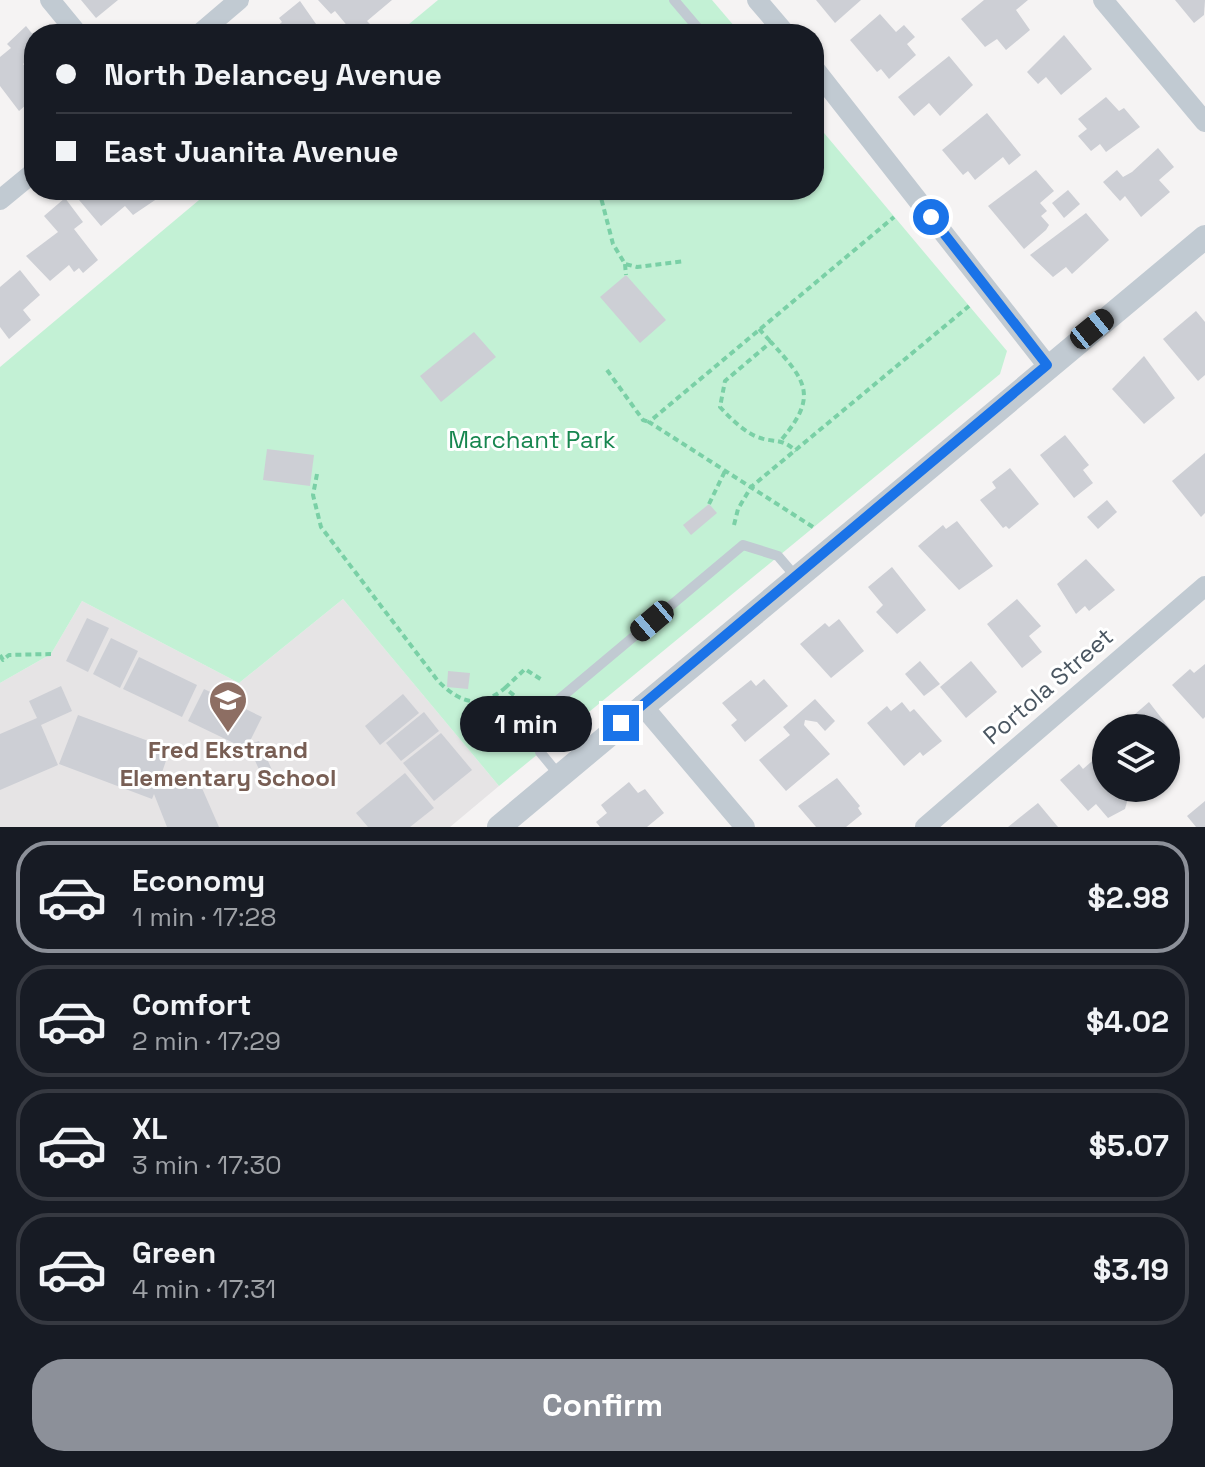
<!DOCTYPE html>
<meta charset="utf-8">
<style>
body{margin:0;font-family:"Space Grotesk",sans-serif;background:#242831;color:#f1f3f6;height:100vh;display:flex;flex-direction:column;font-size:30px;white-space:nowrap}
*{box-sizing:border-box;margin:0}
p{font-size:26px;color:#9ea1a6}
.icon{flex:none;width:44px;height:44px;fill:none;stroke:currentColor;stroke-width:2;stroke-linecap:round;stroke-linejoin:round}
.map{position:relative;height:827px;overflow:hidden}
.drawer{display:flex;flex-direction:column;background:#171b24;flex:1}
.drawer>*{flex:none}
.top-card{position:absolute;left:24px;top:24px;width:800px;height:176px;border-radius:32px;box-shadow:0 2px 6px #0004;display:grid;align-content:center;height:176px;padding:0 32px;background:#171b24}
.controls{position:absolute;left:1092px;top:714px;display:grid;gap:16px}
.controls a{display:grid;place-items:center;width:88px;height:88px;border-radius:50%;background:#171b24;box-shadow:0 2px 6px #0004;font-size:40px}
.end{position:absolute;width:36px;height:36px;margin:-18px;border:10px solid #1a73e8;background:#fff;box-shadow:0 0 0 4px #fff}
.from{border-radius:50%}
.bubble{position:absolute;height:56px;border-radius:28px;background:#171b24;box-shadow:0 2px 6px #0004;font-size:26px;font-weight:600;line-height:56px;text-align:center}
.car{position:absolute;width:24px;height:48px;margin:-24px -12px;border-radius:10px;box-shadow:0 0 6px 2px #0007;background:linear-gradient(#222 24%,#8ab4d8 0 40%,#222 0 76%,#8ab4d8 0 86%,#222 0)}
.top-card b{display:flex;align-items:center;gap:28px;height:76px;font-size:30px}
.top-card b+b{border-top:2px solid #363941}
.top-card i{width:20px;height:20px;background:#f1f3f6}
ul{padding:14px 0 0;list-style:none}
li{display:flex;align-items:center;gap:24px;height:112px;margin:0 16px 12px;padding:0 16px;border:4px solid #363941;border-radius:32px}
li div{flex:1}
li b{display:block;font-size:30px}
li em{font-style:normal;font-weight:600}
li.current{border-color:#8c9099}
li>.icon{width:72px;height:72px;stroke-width:1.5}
.cta{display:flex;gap:16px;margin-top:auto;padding:16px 32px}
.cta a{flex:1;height:92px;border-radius:32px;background:#8c9099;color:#fff;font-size:32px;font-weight:600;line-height:92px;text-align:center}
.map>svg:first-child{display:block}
.education{fill:#e6e4e5}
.green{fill:#c3f1d5}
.building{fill:#cdcfd5}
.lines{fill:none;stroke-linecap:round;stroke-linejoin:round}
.path{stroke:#7ad0a6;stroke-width:4;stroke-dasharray:6 4;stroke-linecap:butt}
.service{stroke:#c1cad2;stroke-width:10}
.minor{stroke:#c1cad2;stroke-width:20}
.tertiary{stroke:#c1cad2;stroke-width:24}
.route{stroke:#1a73e8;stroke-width:10}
.labels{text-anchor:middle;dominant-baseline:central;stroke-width:6;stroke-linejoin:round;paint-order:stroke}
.park-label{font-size:24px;fill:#17864f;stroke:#fff}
.street-label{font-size:24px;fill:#4a5661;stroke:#fff}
.education-label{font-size:24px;font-weight:bold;fill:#785e54;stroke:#fff}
</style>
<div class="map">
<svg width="1205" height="827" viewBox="0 0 1205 827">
<rect width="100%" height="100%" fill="#f5f3f3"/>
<path class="education" d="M343 599 499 786 450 827H0V683L51 654 82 601 239 683Z"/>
<g class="green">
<path d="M438 0H712L741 34H397Z"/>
<path d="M814 121 1007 351 1000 374 499 786 343 599 239 683 82 601 51 654 0 683V367L211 190H814Z"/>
</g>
<g class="building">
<path d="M81 0H118L96 18Z"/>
<path d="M318 0H392L367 21 377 31 373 34H354L335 11 331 14Z"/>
<path d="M816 0H861L835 23Z"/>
<path d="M984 0H1028L1016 10 1030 30 1006 50 997 39 985 47 961 19Z"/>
<path d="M1175 0H1205L1204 15 1194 23Z"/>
<path d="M300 1 323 34H268L282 22 279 18Z"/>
<path d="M880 14 896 32 904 25 915 37 907 44 916 55 889 79 881 69 877 72 850 40Z"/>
<path d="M26 26 34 36V55L23 64 34 76V98L19 111 0 86V57L11 48 7 44Z"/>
<path d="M1064 35 1092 69 1061 95 1046 77 1038 84 1027 72Z"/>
<path d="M949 56 973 85 940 116 929 103 914 116 898 97Z"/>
<path d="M1106 97 1119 111 1124 108 1140 127 1106 152 1100 144 1091 151 1078 136 1087 129 1078 119Z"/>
<path d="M987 113 1021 155 1009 165 1003 157 975 180 968 171 963 175 942 150Z"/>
<path d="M1158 148 1174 167 1159 180 1170 192 1141 217 1125 196 1120 201 1103 182 1117 170 1123 177 1132 172Z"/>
<path d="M1036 170 1054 191 1040 203 1047 211 1041 216 1049 225 1046 230 1024 249 988 206Z"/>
<path d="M78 190H156L161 196 133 215 125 206 101 226 74 194Z"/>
<path d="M1068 190 1080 204 1064 218 1052 203Z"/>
<path d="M65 198 83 222 74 229 98 260 83 273 79 268 74 272 69 265 50 281 26 256 58 232 44 216Z"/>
<path d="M1086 213 1109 240 1072 274 1066 267 1053 277 1030 255Z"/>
<path d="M20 270 40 295 23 310 31 320 9 339 0 327V287Z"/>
<path d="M626 275 666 320 640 343 600 297Z"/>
<path d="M1196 311 1205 322V375L1198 381 1163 339Z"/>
<path d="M474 332 496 357 441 402 420 376Z"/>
<path d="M1144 356 1175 398 1144 424 1112 389Z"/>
<path d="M1065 435 1089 465 1083 470 1093 483 1074 498 1040 455Z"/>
<path d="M267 449 314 455 310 486 263 480Z"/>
<path d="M1205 453V513L1201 517 1172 481Z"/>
<path d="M1010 468 1039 504 1009 529 1006 526 1003 528 980 500 996 488 992 482Z"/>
<path d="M1107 500 1117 512 1098 529 1087 517Z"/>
<path d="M709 504 717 513 691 535 683 525Z"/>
<path d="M957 521 993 566 959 590 918 546 943 525 946 529Z"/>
<path d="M1086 559 1115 590 1089 611 1085 606 1076 614 1057 584Z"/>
<path d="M892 567 926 610 897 634 876 612 883 605 868 587Z"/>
<path d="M1017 599 1041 626 1029 636 1042 652 1022 668 987 624Z"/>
<path d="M87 618 109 628 88 672 66 661Z"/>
<path d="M839 619 864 651 831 678 800 644 825 623 829 627Z"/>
<path d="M111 638 138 651 120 688 93 674Z"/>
<path d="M139 657 197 685 182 717 123 689Z"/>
<path d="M920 661 940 684 924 696 905 674Z"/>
<path d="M971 661 997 692 966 718 940 687Z"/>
<path d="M1205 664V717L1203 719 1172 685 1190 669 1194 673Z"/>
<path d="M448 671 470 673 468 689 447 687Z"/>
<path d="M764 679 788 706 745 742 731 725 737 720 722 703 751 680 756 686Z"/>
<path d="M61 686 72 711 41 725 58 765 0 790V734L37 718 29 701Z"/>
<path d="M204 689 262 717 248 745 259 741 277 781 266 785 248 745 246 749 188 721Z"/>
<path d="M403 694 419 713 380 745 365 726Z"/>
<path d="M815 699 835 721 825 731 817 722 805 720 804 725 830 754 786 791 759 760 790 735 783 727Z"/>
<path d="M902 702 910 712 914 709 942 741 923 756 920 752 904 766 867 723 887 706 891 711Z"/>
<path d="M1149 702 1173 733 1166 740V728H1119Z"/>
<path d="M424 712 439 731 401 761 386 743Z"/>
<path d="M78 715 170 749 157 787 188 772 192 782 198 779 219 827H167L154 794 152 799 59 764Z"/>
<path d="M441 733 472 770 434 801 403 763Z"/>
<path d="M1098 756 1106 765V788L1138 790 1128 798 1125 809 1108 818 1096 804 1088 811 1060 780 1079 764 1083 769Z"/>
<path d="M405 773 434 808 410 827H368L356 813Z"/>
<path d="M837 778 860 806 858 808 862 814 846 827H816L798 806Z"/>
<path d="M629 782 638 793 645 789 664 813 647 827H600L596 822 607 813 601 805Z"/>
<path d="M1205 801V827H1196L1187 816Z"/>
<path d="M1038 803 1058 827H1008Z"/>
</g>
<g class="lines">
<g class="path">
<path d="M599 190 613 244 625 264 637 267 685 261"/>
<path d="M625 264 626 275"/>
<path d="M759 329 771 342"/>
<path d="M607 370 643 420 649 422"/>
<path d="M782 439C819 395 805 380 771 342L725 381 720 407C730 418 741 429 755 436 773 444 779 436 796 451"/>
<path d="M317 474 313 495 321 527 438 681C461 704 480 709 505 688L528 707"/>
<path d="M709 504 725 471"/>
<path d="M734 525 738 509 751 487 969 306"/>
<path d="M813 527 649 422 894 217"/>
<path d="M0 655 3 660 9 655 51 654"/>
<path d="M505 688 525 669 542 680"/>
</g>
<g class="service">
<path d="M674 0 703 34"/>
<path d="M559 775 540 752 539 716 743 545 778 556 796 577"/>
</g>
<g class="minor">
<path d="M50 0 78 34"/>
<path d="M757 0 786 34"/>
<path d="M1103 0 1205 122"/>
<path d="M199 34 239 0"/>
<path d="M814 68 1047 365"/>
<path d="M0 200 34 172"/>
<path d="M642 705 745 827"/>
<path d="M925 827 1205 586"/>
</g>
<path class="tertiary" d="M499 827 1205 237"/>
</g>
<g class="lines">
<path class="route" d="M621 723 1047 365 931 217"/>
</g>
<defs>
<g id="school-pin" transform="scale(2)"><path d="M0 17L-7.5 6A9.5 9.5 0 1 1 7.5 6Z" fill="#8d6e63" stroke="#fff"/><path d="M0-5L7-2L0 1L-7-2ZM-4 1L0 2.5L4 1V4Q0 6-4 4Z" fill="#fff"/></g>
</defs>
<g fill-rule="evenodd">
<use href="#school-pin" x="228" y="700"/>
</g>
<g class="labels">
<g class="park-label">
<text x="532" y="439">Marchant Park</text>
</g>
<g class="street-label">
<text transform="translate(1048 686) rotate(-41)">Portola Street</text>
</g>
<g class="education-label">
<text x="228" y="749">Fred Ekstrand<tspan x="228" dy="28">Elementary School</tspan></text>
</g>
</g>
</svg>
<div class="controls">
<a><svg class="icon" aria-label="layers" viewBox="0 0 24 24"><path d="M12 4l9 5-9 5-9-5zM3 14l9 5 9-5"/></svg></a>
</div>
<i class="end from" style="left:931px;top:217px"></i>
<i class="end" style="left:621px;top:723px"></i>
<div class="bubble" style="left:460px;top:696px;width:132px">1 min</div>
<i class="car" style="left:1092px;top:329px;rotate:51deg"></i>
<i class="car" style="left:652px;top:621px;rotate:230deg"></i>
<div class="top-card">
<b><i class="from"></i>North Delancey Avenue</b>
<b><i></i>East Juanita Avenue</b>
</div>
</div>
<section class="drawer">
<ul>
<li class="current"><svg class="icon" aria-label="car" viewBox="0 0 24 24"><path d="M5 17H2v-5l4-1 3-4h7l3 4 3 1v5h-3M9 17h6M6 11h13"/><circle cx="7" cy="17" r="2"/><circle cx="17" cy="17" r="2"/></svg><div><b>Economy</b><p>1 min · 17:28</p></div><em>$2.98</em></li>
<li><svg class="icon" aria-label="car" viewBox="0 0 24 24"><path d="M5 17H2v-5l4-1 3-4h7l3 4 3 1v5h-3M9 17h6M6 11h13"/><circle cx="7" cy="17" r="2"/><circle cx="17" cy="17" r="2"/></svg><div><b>Comfort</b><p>2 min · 17:29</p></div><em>$4.02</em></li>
<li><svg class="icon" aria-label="car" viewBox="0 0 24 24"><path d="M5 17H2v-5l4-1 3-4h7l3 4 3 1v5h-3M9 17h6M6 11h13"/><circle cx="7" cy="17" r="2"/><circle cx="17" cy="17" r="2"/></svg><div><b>XL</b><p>3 min · 17:30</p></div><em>$5.07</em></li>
<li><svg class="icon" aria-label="car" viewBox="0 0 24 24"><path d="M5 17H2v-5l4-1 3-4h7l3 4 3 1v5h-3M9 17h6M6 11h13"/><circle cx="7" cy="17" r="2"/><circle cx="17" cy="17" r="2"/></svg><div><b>Green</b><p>4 min · 17:31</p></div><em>$3.19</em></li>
</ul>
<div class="cta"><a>Confirm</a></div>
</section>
